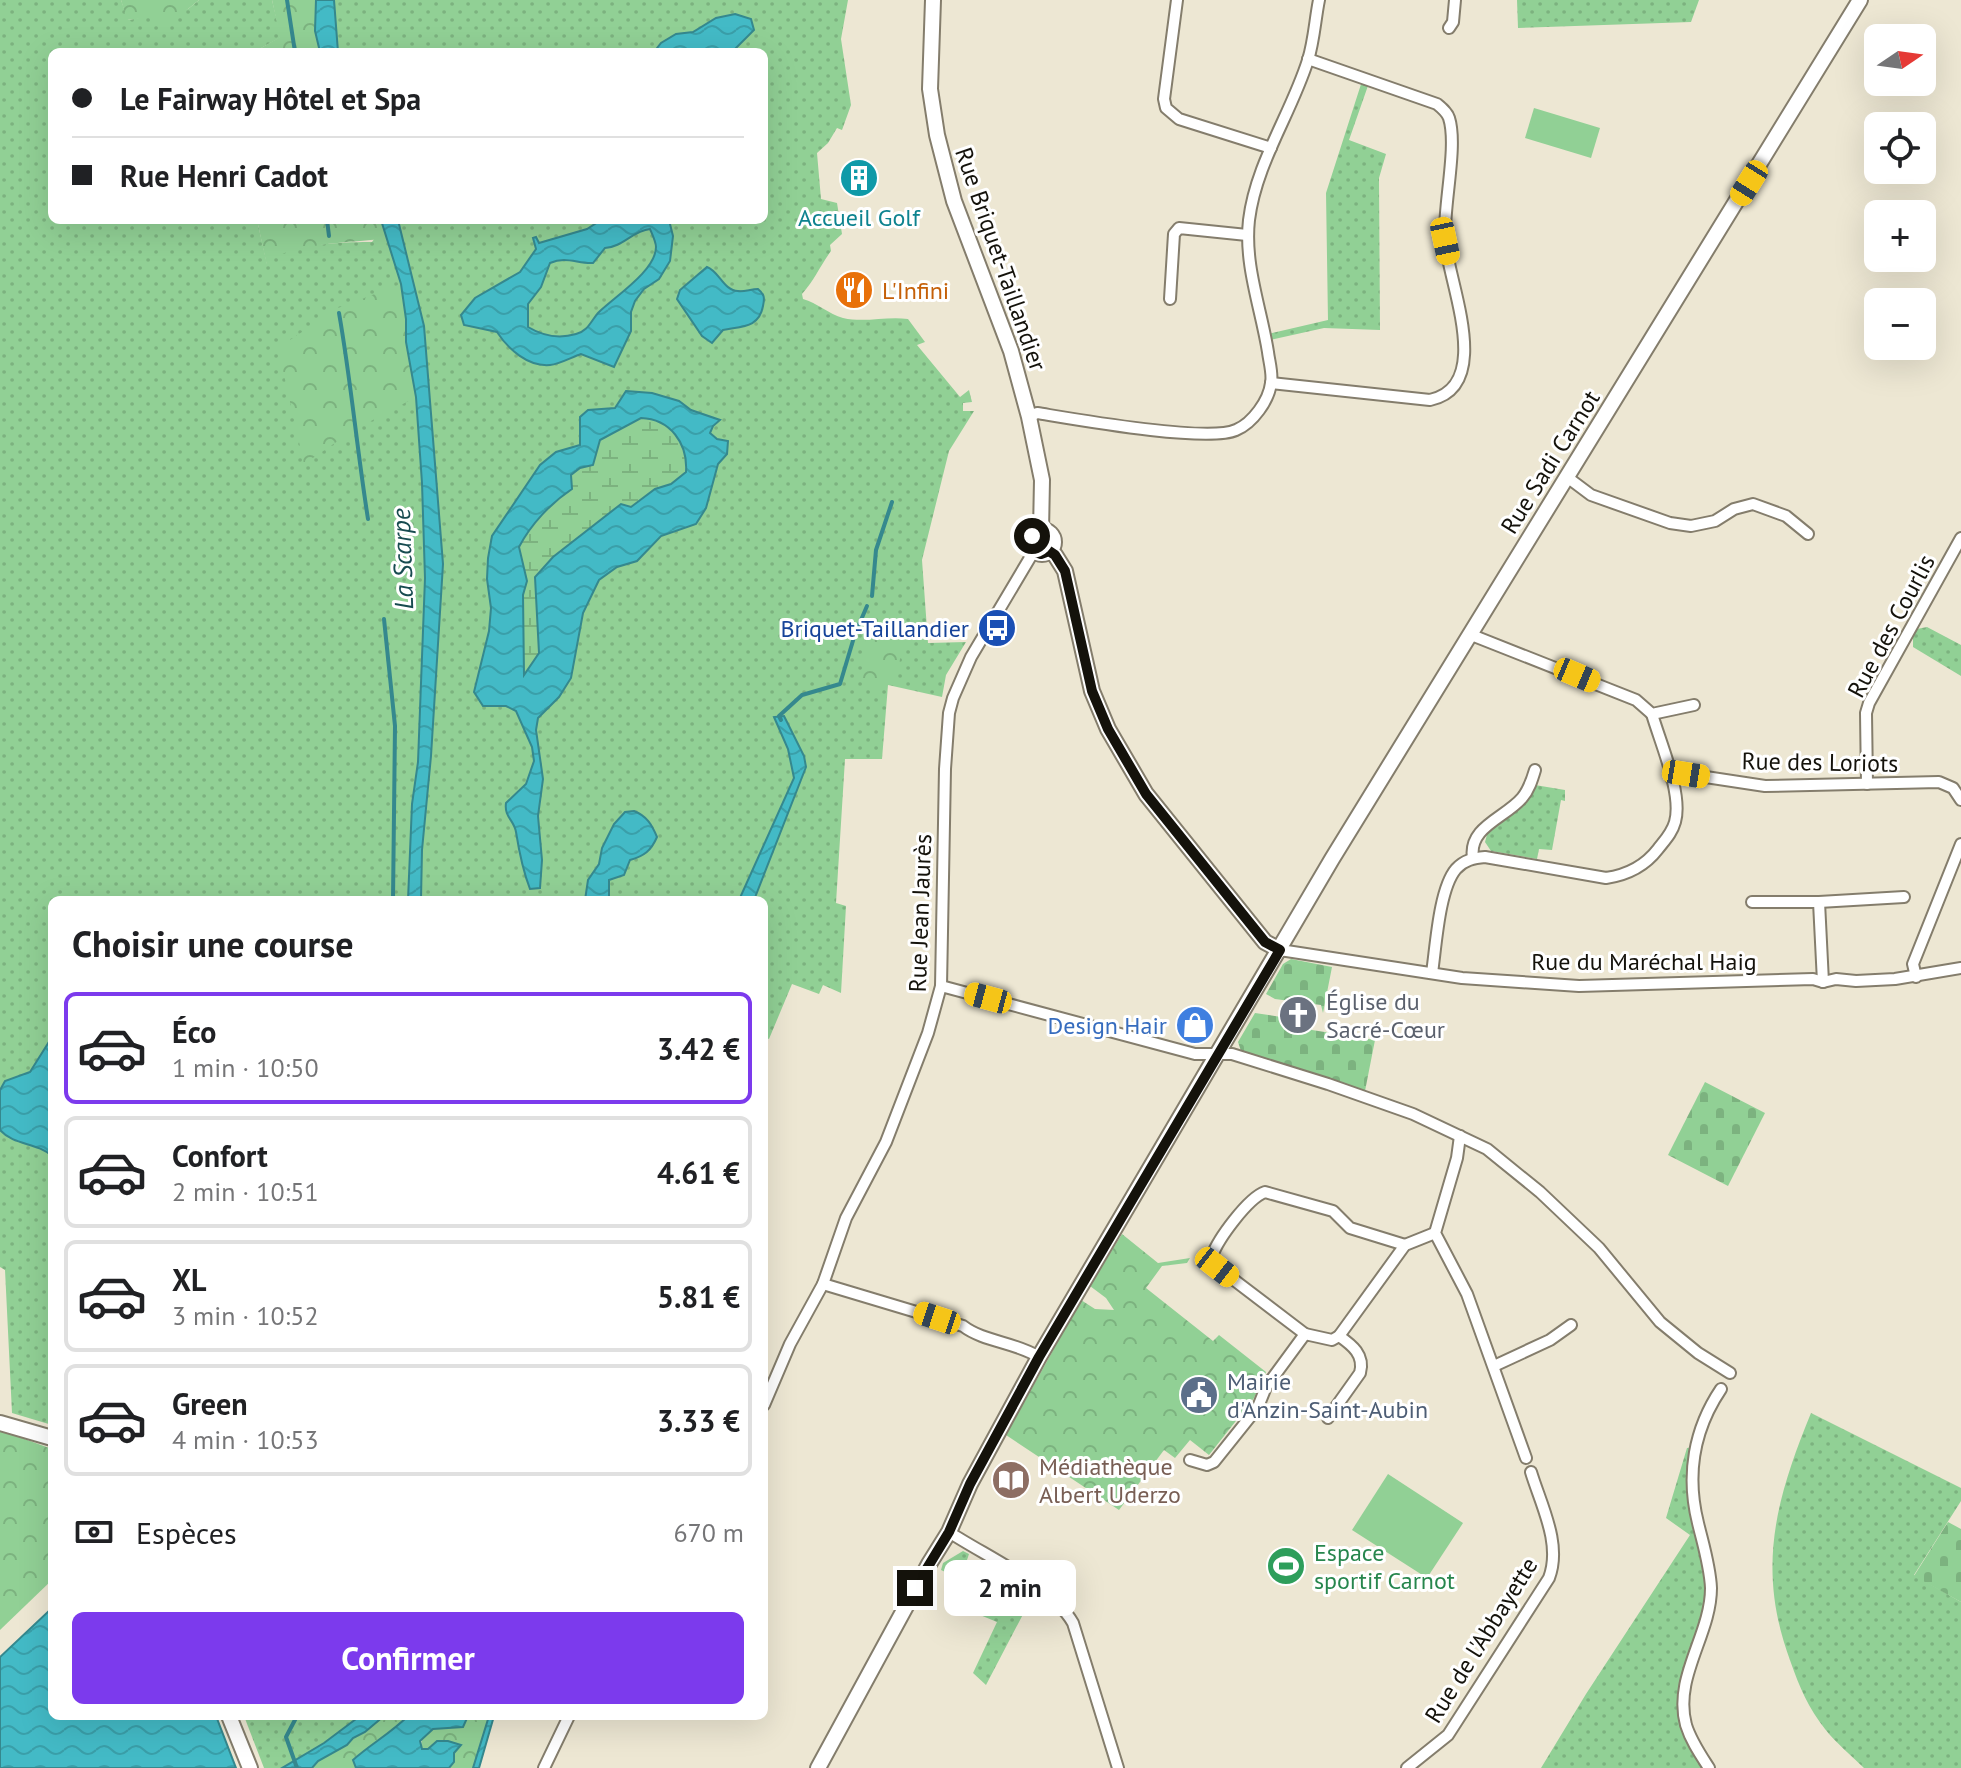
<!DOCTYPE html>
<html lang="fr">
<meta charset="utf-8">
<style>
body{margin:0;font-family:"PT Sans",sans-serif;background:#f6f6f6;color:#202124;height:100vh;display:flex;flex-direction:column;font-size:30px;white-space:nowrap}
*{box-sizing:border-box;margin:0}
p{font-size:26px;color:#757577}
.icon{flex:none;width:44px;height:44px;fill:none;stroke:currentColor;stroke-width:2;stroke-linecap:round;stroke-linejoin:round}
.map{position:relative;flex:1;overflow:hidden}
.side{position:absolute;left:48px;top:896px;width:720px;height:824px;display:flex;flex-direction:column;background:#fff;border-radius:12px;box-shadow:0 8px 32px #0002}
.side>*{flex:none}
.top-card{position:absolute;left:48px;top:48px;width:720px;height:176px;border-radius:12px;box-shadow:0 8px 32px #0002;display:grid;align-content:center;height:176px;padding:0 24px;background:#fff}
.needle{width:52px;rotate:77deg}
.fabs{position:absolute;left:1864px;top:24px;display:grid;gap:16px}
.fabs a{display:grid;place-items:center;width:72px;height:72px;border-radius:12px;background:#fff;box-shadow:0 8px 32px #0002;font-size:40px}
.end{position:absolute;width:36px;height:36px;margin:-18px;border:10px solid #14120b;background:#fff;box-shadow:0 0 0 4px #fff}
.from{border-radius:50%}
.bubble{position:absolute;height:56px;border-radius:12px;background:#fff;box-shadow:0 8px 32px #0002;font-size:26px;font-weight:700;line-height:56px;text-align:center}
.car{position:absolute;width:24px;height:48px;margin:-24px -12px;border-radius:10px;box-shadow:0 0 6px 2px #0007;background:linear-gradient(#f5c518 24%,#345 0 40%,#f5c518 0 76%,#345 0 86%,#f5c518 0)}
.top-card b{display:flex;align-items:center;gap:28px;height:76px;font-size:30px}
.top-card b+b{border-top:2px solid #e0e0e0}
.top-card i{width:20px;height:20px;background:#202124}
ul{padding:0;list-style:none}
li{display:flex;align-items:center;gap:24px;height:112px;margin:0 16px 12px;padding:0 8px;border:4px solid #e0e0e0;border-radius:12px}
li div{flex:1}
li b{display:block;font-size:30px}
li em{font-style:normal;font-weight:700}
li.selected{border-color:#7c3aed}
li>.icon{width:72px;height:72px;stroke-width:1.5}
h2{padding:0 24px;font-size:36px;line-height:96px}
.pay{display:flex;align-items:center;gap:20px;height:88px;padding:0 24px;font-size:30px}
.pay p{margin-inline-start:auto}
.cta{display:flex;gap:16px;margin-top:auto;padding:16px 24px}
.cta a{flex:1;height:92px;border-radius:12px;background:#7c3aed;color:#fff;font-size:32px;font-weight:700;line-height:92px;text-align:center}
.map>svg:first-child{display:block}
.grass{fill:url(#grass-dots)}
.forest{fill:url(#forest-crowns)}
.wetland{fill:url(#wetland-marsh)}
.cemetery{fill:url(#cemetery-stones)}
.garden{fill:#91d095}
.water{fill:url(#water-waves);stroke:#35888e;stroke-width:2;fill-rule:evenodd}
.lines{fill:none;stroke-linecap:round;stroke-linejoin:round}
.stream{stroke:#35888e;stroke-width:4}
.street-casing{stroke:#847d6c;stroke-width:14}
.secondary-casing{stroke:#847d6c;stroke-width:18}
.street{stroke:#fff;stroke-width:10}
.secondary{stroke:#fff;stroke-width:14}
.route{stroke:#14120b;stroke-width:10}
.labels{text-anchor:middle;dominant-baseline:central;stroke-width:6;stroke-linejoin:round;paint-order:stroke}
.culture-label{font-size:24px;fill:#0d838f;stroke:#fff}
.street-label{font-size:24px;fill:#14120b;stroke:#fff}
.food-label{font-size:24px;fill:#c56008;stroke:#fff;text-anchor:start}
.transit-label{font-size:24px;fill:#164399;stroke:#fff;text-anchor:end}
.worship-label{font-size:24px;fill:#5b616d;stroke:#fff;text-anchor:start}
.shop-label{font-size:24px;fill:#366cbe;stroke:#fff;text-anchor:end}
.service-label{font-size:24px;fill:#4e5e75;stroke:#fff;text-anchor:start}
.education-label{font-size:24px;fill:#785e54;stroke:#fff;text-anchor:start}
.leisure-label{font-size:24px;fill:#27864d;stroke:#fff;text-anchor:start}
.water-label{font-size:26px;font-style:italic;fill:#174b50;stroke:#fff}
</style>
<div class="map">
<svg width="1961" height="1768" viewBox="0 0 1961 1768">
<defs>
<pattern id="grass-dots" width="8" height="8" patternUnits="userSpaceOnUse" patternTransform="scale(2)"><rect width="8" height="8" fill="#91d095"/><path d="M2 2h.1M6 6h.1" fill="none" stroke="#7cb27f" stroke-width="1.8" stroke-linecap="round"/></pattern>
<pattern id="forest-crowns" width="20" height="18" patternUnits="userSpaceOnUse" patternTransform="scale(2)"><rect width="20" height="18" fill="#91d095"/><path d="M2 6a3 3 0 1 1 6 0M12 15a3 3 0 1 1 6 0" fill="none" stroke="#7cb27f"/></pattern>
<pattern id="wetland-marsh" width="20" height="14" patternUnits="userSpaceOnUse" patternTransform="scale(2)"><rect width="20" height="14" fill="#91d095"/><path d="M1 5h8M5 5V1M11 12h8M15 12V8" fill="none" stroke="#7cb27f"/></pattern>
<pattern id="cemetery-stones" width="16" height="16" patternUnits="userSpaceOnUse" patternTransform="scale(2)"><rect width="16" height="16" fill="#91d095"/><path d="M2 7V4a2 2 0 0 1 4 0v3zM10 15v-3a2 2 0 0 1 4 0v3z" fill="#7cb27f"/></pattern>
<pattern id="water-waves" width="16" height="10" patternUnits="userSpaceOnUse" patternTransform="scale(2)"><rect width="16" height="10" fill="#43bac6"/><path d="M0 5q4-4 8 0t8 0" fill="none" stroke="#3a9fa9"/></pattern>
</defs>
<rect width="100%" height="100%" fill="#ede7d3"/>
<g class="grass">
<path d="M0 0H121L128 20 188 9 199 0H272L281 37 254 52H52V220H257L267 264C280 243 348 242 372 242L389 220H764V52H329L322 0H848L841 39 851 105 842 130 837 128 828 143 817 153 821 199 837 203 842 234 830 245 831 251C820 266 814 281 802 294L803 299C817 303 829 314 843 318 865 323 886 316 908 319L925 342 917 345 960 397 969 390 972 402 963 403V411H974L949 451 922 560 928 643 966 642 946 675 942 697 888 685 882 759H845L836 903 846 906 841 993 823 985 819 994 792 984 769 1039 764 1037V900H52V1425L12 1413 5 1270 0 1267Z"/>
<path d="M1517 0H1699L1691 22 1518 28Z"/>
<path d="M1363 78 1370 80 1349 140 1386 154 1379 178 1380 330 1324 328 1265 341 1264 335 1328 320 1326 193Z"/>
<path d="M1927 627 1961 645V676L1913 647V634L1917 629Z"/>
<path d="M1535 785 1565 790V801L1561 800 1552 850 1539 849 1537 859 1491 851 1485 842 1488 831 1523 804Z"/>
<path d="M1811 1413 1961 1488V1501L1914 1575 1961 1602V1768H1864C1851 1755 1836 1743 1825 1729 1809 1709 1799 1686 1791 1663 1756 1570 1775 1501 1811 1413Z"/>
<path d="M1694 1447 1691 1480 1711 1587 1690 1666 1685 1723 1709 1768H1541L1586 1694 1690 1535 1666 1518 1687 1448Z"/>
<path d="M963 1551 969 1554 967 1560 1031 1599 986 1685 973 1673 997 1622 980 1615 992 1594 941 1570 943 1563Z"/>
<path d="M244 1716H371L306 1768H264Z"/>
</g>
<g class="forest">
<path d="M121 0H199L188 9 161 25 155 17 127 20Z"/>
<path d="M272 0H322L329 52H254L280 37Z"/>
<path d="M257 220H389L394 237C368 243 278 241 267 266Z"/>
<path d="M401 284 406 319V342L416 397 354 430 304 464 278 348 338 308Z"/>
<path d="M882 619 904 632 896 686 887 684 865 689 861 677 867 627Z"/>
<path d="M1122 1234 1158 1263 1190 1258 1187 1263 1162 1266 1146 1288 1213 1341 1219 1335 1266 1372 1254 1398 1209 1455 1190 1440 1175 1458 1164 1450 1119 1510 1006 1435 1081 1300 1095 1309 1114 1310 1106 1298 1090 1286Z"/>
<path d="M0 1430 52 1449V1580L0 1630Z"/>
<path d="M371 1716H408C391 1733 371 1744 353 1760L356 1768H306Z"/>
<path d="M468 1716H492L476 1768H449L454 1762 428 1749H421L422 1737 433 1729 463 1726Z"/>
</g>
<path class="wetland" d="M641 418C670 419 688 443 686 472L671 484 655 489 631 508 621 504 553 557 535 577 539 653 523 677V595L527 581 519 547C531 524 551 503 572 489L571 475 599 449 600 440Z"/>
<g class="cemetery">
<path d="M1291 959 1332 967 1323 1013 1321 1005 1275 999 1266 994 1283 964Z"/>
<path d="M1255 1013 1294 1019 1298 1024 1312 1025V1030L1375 1040 1365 1091 1241 1051 1238 1042Z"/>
<path d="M1705 1082 1765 1113 1728 1186 1668 1155Z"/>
<path d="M1948 1522 1961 1529V1602L1914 1576Z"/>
</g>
<g class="garden">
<path d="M1534 108 1600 128 1591 158 1525 138Z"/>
<path d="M1388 1474 1463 1523 1427 1578 1352 1530Z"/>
</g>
<g class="water">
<path d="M316 0H334L338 52H320L315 31Z"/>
<path d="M735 14 751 19 754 30 732 52H654L661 43 676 34 693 32 716 18Z"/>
<path d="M381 220H398L424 326 443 564 431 756 422 850 421 900H408L412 804 418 762 425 578 422 483 416 397 406 342V319L401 284Z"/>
<path d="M601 220H669L673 236 670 261 659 279 644 289 635 301 631 312V331L614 367 581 354C572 357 560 364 550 365 528 367 508 349 497 332L464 325 461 315 475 298 520 272 536 249 533 238 536 237 539 243 587 229ZM650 229C652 234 656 242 656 247 656 271 614 297 598 313 591 321 588 331 576 334 559 339 543 336 528 327V304L541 287 550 263C566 256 578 264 593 263L605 248C623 247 632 231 650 229Z"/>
<path d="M707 267C719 271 724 291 738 291 744 292 751 289 758 289 764 294 765 297 763 306 759 328 742 326 723 330L712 343 702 336 677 299 680 290Z"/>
<path d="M626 391 652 393 679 401 691 410 720 420 713 426 710 433 717 439 728 441 727 454 718 464 706 508 696 524 661 536 637 561 617 567 599 580 583 613 571 678 559 697 538 718 536 730 543 779 538 816 542 860 540 888 530 889C523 871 519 851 516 832 514 820 504 817 506 803L526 784 534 761 532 747 516 711 506 706H483L474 692 489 631 491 608 487 579 488 558 492 536 540 465 556 452 580 445V417L588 410 615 408ZM641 418C670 419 688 443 686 472L671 484 655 489 631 507 621 504 553 557 535 577 539 653 524 675 523 595 527 581 519 547C531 524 551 503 572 489L571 475 580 468 593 465 600 440Z"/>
<path d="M784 716 804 756 806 767 754 900H739L794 778 788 749 774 717Z"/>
<path d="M634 811C647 816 652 825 657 837 651 851 644 856 630 860L624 875 609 880V900H585L588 880 599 864 602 848 614 824 625 812Z"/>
<path d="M52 1037V1156C37 1142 14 1146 0 1130V1090L5 1081 30 1072Z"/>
<path d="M52 1608V1716H216L236 1768H0V1657Z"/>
<path d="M360 1716H384L365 1732 353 1738 347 1745 318 1761 312 1768H282L324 1743Z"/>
<path d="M408 1716H468L463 1727 433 1729 420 1741 422 1749H428L437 1741H448L461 1745 454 1753V1762L449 1768H356L353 1760C371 1744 391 1733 408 1716Z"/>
<path d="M489 1716H494L479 1768H473Z"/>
</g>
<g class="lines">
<g class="stream">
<path d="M287 0 295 52"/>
<path d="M327 220 329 236"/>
<path d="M339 313C351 381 357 450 368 519"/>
<path d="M872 596 876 550 892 502"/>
<path d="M384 619 395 726 393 900"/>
<path d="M781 720 779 716 802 695 840 684 855 634 867 606"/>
<path d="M297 1716 286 1737 297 1768"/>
</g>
<g class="street-casing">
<g id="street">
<path d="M1177 0 1164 99 1166 108 1179 119 1271 148"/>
<path d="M1449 28 1453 22 1455 0"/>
<path d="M1170 299 1174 234 1179 228 1247 235"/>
<path d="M1271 383 1430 400C1495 386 1448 282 1445 240 1443 207 1458 146 1449 118 1447 112 1442 108 1437 104L1308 59"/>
<path d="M1029 417 1037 413C1074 419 1207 443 1236 430 1253 423 1269 400 1271 383 1273 374 1269 361 1268 352 1261 308 1244 265 1249 220 1256 163 1291 114 1308 60 1314 41 1315 20 1319 0"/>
<path d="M1567 477 1591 495 1670 523 1691 526 1715 521 1734 509 1753 504 1786 516 1808 534"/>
<path d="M1469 634 1636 700 1652 714 1694 705"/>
<path d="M1671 778 1686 774 1765 786 1939 782 1953 788 1961 800"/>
<path d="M1867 784 1866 713 1869 703 1961 538"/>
<path d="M1473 858C1468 827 1505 818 1522 798 1529 790 1532 780 1535 770"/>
<path d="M1752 902H1819L1904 897"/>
<path d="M1819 902 1823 982"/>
<path d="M1280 950 1462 978 1579 986 1813 979 1823 982 1836 979 1856 981 1895 979 1961 968"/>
<path d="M1432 973C1436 946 1439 889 1456 869 1464 860 1474 858 1485 857L1606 878C1627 875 1645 866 1658 849 1665 840 1672 833 1675 822 1683 794 1660 742 1652 714"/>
<path d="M1916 977 1913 964 1961 844"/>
<path d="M941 986 1195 1054H1232L1328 1084 1413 1114 1487 1149 1540 1192 1599 1248 1660 1322 1698 1353 1730 1373"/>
<path d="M1460 1136 1457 1158 1435 1233 1467 1294 1526 1458"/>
<path d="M823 1284 963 1326C984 1342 1015 1342 1039 1357"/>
<path d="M1305 1334 1217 1267 1212 1256C1218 1239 1248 1198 1265 1192L1333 1211 1350 1228 1405 1245"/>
<path d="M1494 1366 1550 1340 1571 1325"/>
<path d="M764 1405 790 1344 823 1284 846 1218 886 1142 928 1033 941 986 945 769 949 713 953 698 971 657 1034 551"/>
<path d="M1328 1418 1360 1373C1365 1355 1352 1345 1339 1336"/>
<path d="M1190 1460 1207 1465 1214 1462 1258 1407 1266 1387 1305 1334 1332 1340 1339 1336 1405 1245 1435 1233"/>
<path d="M949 1532C987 1557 1051 1585 1073 1623L1118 1768"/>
<path d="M544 1768 569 1716"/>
<path d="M1407 1768 1448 1735 1549 1578C1562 1544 1541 1505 1531 1472"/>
<path d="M1709 1768C1700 1754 1691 1741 1686 1725 1673 1677 1711 1635 1711 1588 1710 1566 1703 1544 1698 1523 1686 1475 1694 1429 1721 1389"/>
</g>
</g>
<g class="secondary-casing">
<g id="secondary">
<path d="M933 0 930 89 937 135 954 201 1011 351 1029 417 1042 480 1041 531"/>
<circle cx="1042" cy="542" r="12"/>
<path d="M1049 551 1055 555 1065 571 1092 691 1108 729 1146 794 1265 942 1280 950"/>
<path d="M0 1423 52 1438"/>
<path d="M229 1716 250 1768"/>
<path d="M818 1768 929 1564 949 1532 970 1484 1039 1357 1332 859 1860 0"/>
</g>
</g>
<use href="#street" class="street"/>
<use href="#secondary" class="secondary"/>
</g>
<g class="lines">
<path class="route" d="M915 1588 949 1532 970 1484 1039 1357 1280 950 1265 942 1146 794 1108 729 1092 691 1065 571 1055 555 1049 551 1041 554C1032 552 1029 545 1032 536"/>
</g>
<defs>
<g id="building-disc" transform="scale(2)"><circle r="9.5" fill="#0f9aa8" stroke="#fff"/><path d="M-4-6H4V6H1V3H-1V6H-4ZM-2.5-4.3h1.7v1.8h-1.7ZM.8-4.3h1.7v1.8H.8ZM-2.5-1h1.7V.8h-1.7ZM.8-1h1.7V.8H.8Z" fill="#fff"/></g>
<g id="restaurant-disc" transform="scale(2)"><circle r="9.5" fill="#e8710a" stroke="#fff"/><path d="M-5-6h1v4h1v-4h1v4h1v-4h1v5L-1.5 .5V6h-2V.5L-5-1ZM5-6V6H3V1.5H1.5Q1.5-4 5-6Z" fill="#fff"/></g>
<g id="bus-disc" transform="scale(2)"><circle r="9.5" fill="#1a4fb4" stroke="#fff"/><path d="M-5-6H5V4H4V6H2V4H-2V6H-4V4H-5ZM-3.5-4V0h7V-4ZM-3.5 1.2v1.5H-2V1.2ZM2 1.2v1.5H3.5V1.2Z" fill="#fff"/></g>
<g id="church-disc" transform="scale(2)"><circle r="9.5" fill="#6b7280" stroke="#fff"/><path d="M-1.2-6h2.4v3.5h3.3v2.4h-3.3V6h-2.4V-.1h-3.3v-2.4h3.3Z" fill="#fff"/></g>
<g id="shop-disc" transform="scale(2)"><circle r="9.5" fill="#3f7fe0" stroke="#fff"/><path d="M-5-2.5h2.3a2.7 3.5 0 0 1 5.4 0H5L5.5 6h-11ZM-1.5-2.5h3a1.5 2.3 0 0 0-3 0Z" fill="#fff"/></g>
<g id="civic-disc" transform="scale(2)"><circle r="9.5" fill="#5c6f8a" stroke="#fff"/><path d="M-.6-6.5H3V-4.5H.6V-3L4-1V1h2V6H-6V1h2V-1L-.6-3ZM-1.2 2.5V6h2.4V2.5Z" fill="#fff"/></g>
<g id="library-disc" transform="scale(2)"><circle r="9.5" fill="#8d6e63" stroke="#fff"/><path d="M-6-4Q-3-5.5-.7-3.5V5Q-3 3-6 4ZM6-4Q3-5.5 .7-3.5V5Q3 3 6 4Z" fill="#fff"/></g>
<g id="stadium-disc" transform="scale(2)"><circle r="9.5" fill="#2e9e5b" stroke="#fff"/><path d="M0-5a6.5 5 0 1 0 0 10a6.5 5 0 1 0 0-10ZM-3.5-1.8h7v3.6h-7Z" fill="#fff"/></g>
</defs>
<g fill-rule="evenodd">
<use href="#building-disc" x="859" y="178"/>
<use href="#restaurant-disc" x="854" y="290"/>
<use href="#bus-disc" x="997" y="628"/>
<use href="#church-disc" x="1298" y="1015"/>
<use href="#shop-disc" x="1195" y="1025"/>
<use href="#civic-disc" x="1199" y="1395"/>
<use href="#library-disc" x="1011" y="1480"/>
<use href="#stadium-disc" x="1286" y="1566"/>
</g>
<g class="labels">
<g class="culture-label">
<text x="859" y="217">Accueil Golf</text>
</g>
<g class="street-label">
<text transform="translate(1001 259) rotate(71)">Rue Briquet-Taillandier</text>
<text transform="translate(1550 462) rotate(-58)">Rue Sadi Carnot</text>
<text transform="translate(1891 626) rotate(-62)">Rue des Courlis</text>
<text transform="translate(1820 762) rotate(1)">Rue des Loriots</text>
<text transform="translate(920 913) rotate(-88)">Rue Jean Jaurès</text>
<text x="1644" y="961">Rue du Maréchal Haig</text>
<text transform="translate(1481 1640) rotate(-58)">Rue de l'Abbayette</text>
</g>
<g class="food-label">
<text x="882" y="290">L'Infini</text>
</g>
<g class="transit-label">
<text x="969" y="628">Briquet-Taillandier</text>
</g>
<g class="worship-label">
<text x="1326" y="1001">Église du<tspan x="1326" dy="28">Sacré-Cœur</tspan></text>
</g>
<g class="shop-label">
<text x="1167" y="1025">Design Hair</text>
</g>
<g class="service-label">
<text x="1227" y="1381">Mairie<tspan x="1227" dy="28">d'Anzin-Saint-Aubin</tspan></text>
</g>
<g class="education-label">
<text x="1039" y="1466">Médiathèque<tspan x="1039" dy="28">Albert Uderzo</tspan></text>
</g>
<g class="leisure-label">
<text x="1314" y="1552">Espace<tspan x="1314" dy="28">sportif Carnot</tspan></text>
</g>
<g class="water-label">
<text transform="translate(402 559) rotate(-92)">La Scarpe</text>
</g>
</g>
</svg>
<div class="fabs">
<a><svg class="needle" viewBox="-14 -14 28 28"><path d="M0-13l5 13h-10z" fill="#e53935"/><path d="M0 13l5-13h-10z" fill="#757577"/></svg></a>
<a><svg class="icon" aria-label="locate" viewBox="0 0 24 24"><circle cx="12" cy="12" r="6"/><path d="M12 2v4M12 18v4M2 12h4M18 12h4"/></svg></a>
<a>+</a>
<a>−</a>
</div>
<i class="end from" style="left:1032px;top:536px"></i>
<i class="end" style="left:915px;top:1588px"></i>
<div class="bubble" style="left:944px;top:1560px;width:132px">2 min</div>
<i class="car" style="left:1749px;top:183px;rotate:212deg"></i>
<i class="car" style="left:1445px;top:241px;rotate:168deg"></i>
<i class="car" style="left:1577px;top:675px;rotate:113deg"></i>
<i class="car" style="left:1686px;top:774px;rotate:99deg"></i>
<i class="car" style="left:988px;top:998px;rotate:285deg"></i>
<i class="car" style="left:1217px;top:1267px;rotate:128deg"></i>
<i class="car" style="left:937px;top:1318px;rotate:288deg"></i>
<div class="top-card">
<b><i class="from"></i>Le Fairway Hôtel et Spa</b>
<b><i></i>Rue Henri Cadot</b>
</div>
<section class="side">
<h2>Choisir une course</h2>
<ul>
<li class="selected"><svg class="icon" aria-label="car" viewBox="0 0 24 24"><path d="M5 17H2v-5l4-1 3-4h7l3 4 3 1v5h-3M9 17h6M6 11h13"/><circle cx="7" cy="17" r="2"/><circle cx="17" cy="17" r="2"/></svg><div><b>Éco</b><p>1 min · 10:50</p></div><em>3.42 €</em></li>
<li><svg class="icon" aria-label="car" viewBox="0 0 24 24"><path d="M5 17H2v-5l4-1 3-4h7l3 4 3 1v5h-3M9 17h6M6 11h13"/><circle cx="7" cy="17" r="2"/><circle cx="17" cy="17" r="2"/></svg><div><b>Confort</b><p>2 min · 10:51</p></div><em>4.61 €</em></li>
<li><svg class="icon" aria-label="car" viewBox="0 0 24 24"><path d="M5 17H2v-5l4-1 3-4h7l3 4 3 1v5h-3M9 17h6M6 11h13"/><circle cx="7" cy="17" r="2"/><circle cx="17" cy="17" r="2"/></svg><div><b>XL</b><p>3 min · 10:52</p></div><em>5.81 €</em></li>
<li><svg class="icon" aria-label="car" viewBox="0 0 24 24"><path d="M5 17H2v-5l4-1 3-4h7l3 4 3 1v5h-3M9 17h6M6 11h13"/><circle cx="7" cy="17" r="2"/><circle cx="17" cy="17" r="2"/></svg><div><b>Green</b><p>4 min · 10:53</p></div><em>3.33 €</em></li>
</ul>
<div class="pay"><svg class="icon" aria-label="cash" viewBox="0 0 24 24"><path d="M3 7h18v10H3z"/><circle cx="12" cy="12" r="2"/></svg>Espèces<p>670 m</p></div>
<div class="cta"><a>Confirmer</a></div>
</section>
</div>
